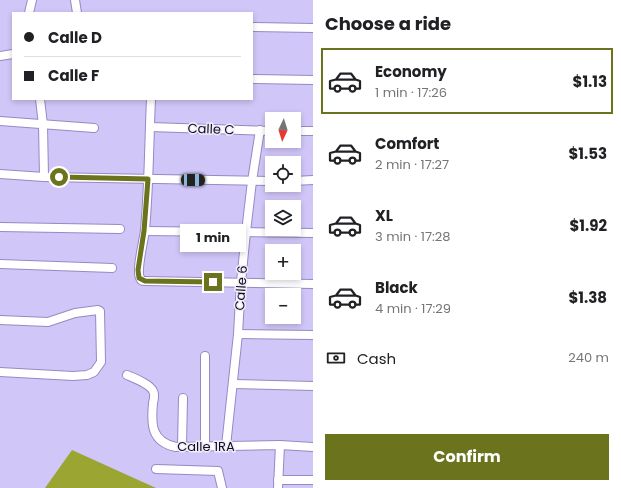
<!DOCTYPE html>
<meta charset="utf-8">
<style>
body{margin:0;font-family:Poppins,sans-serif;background:#f2f2f2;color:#202124;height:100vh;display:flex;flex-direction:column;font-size:15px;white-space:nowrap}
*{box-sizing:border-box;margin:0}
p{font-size:13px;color:#757577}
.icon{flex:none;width:22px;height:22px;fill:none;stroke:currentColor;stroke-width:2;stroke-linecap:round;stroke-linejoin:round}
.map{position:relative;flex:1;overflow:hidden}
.side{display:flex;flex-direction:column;background:#fff;width:308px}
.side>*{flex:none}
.guide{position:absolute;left:12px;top:12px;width:241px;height:88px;border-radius:0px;box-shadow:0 2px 6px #0003;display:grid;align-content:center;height:88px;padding:0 12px;background:#fff}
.needle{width:26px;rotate:184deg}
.buttons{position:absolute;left:265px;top:112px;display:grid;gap:8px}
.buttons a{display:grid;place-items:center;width:36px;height:36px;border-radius:0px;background:#fff;box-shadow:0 2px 6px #0003;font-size:20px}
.end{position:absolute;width:18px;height:18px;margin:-9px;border:5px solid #6b741d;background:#fff;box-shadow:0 0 0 2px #fff}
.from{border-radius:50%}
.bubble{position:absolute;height:28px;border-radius:0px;background:#fff;box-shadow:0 2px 6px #0003;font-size:13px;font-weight:700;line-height:28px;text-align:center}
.car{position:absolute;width:12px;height:24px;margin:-12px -6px;border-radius:5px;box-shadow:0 0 3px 1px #0007;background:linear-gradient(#222 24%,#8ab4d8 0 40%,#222 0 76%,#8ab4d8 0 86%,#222 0)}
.guide b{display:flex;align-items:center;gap:14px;height:38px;font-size:15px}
.guide b+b{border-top:1px solid #e0e0e0}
.guide i{width:10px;height:10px;background:#202124}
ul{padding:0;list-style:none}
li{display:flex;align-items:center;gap:12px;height:66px;margin:0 8px 6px;padding:0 4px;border:2px solid transparent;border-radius:0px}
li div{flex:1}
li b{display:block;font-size:15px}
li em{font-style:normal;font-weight:700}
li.on{border-color:#6b741d}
li>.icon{width:36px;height:36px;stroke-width:1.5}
h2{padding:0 12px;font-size:18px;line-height:48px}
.pay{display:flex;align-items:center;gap:10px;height:44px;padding:0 12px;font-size:15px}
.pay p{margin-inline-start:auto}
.primary-button{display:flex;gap:8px;margin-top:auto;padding:8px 12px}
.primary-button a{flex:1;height:46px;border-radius:0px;background:#6b741d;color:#fff;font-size:16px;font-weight:700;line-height:46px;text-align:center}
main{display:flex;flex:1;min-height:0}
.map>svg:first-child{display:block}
.green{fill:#9aa631}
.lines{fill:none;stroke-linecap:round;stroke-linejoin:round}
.minor-casing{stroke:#9789c4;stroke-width:10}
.minor{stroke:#fff;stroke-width:8}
.route{stroke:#6b741d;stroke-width:5}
.labels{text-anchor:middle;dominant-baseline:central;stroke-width:3;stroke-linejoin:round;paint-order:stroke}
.street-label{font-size:13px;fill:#120b21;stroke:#efedfa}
</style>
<main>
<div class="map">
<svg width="313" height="488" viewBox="0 0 313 488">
<rect width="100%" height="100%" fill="#d1c6f8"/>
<path class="green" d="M72 450 156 488H45Z"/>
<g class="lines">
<g class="minor-casing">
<g id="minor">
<path d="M75 0 77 13"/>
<path d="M29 13 32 0"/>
<path d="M252 27 313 28"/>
<path d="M0 56 13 54"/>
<path d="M252 79 313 80"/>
<path d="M40 99 43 125 44 177"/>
<path d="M151 99C149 143 149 187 145 230 144 240 136 270 140 278 141 281 142 281 145 281L313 284"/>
<path d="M0 121 94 128"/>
<path d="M150 127 272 131"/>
<path d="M294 131H313"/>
<path d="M0 174 44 177 272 181"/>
<path d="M294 181 313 180"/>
<path d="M0 227 120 229"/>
<path d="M145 231 313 233"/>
<path d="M0 264 112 268"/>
<path d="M0 320 48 322 75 313 98 310 100 311 101 362 94 372 87 375 73 376 0 372"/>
<path d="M238 334 313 335"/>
<path d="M127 375C134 378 150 384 153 391 155 394 154 399 153 403 151 424 151 442 176 447L280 445 313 447"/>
<path d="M233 384 313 386"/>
<path d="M182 446 183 398"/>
<path d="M205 446V356"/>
<path d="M226 446 238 334 241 282 246 232 252 181 260 130"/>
<path d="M156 469 218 471 222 488"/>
<path d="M278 480H313"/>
<path d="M278 488 280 445"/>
</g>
</g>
<use href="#minor" class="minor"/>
</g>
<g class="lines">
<path class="route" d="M59 177 148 179 144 231 138 270 139 278 145 281 213 282"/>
</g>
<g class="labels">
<g class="street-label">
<text transform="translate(211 129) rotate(2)">Calle C</text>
<text transform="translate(241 288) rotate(-86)">Calle 6</text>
<text x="206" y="446">Calle 1RA</text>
</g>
</g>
</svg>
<div class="buttons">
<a><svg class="needle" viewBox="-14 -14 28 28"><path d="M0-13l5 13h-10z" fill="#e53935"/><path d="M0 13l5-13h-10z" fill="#757577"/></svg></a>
<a><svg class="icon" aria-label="locate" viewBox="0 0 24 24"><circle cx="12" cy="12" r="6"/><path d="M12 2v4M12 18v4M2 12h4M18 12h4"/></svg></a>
<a><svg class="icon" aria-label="layers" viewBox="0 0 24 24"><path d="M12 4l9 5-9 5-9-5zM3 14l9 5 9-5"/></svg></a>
<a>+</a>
<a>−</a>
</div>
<i class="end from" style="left:59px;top:177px"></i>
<i class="end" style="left:213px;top:282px"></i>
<div class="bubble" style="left:180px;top:224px;width:66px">1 min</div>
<i class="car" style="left:193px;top:180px;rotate:91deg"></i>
<div class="guide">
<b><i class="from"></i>Calle D</b>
<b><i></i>Calle F</b>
</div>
</div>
<section class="side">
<h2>Choose a ride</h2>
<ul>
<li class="on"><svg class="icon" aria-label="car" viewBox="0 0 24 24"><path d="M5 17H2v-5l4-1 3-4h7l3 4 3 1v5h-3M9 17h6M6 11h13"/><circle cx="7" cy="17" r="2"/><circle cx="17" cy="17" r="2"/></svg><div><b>Economy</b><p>1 min · 17:26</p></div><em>$1.13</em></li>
<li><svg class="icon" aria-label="car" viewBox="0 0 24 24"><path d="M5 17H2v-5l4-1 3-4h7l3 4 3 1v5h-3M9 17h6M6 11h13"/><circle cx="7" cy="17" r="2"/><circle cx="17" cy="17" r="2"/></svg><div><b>Comfort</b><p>2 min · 17:27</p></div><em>$1.53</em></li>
<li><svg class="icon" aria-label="car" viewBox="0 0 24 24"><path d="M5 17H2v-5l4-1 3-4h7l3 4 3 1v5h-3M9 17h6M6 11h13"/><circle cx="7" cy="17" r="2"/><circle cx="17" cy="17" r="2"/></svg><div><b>XL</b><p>3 min · 17:28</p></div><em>$1.92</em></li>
<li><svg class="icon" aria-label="car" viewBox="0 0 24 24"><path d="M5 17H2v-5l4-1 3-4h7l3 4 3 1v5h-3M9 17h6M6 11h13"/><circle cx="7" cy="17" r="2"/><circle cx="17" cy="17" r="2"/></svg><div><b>Black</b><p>4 min · 17:29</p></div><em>$1.38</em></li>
</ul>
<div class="pay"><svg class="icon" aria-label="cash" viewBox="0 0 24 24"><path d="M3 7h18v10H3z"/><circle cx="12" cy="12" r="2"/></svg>Cash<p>240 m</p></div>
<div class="primary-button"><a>Confirm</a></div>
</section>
</main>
